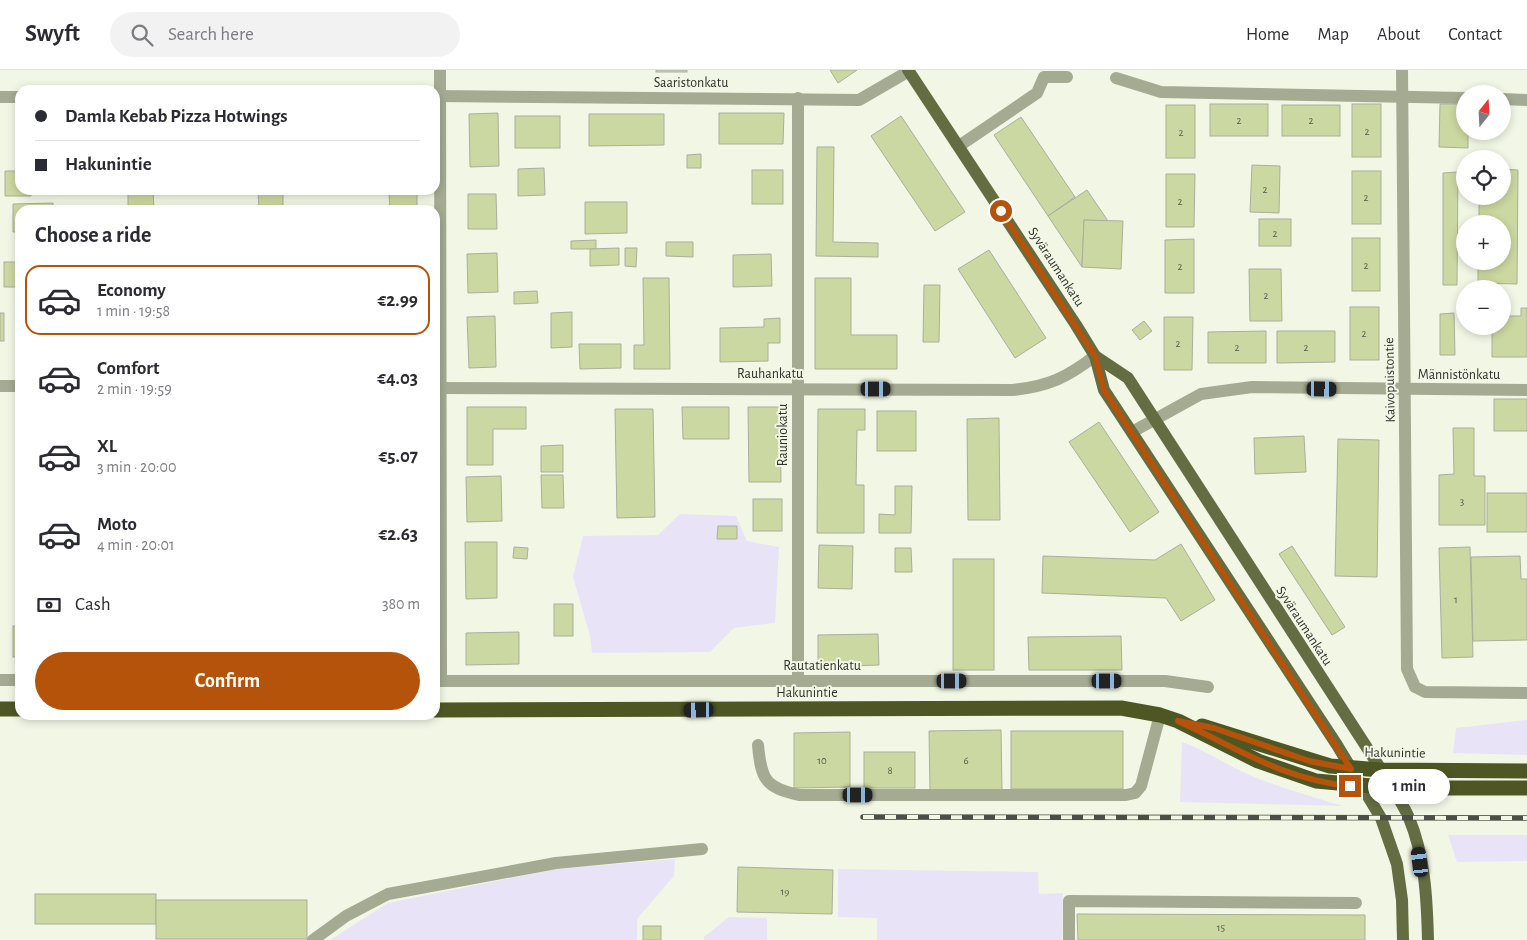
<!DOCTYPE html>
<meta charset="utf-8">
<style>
body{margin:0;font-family:"Alegreya Sans",sans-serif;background:#f2f2f3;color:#2b2b33;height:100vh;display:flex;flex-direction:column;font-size:19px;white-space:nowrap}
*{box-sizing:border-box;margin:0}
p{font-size:16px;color:#7c7c81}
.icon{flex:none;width:28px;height:28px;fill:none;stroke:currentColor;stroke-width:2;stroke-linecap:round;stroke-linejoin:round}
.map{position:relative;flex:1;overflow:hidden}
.details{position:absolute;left:15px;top:135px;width:425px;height:515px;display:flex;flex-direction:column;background:#fff;border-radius:15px;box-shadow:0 2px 8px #0003}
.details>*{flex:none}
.banner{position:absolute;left:15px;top:15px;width:425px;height:110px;border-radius:15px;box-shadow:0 2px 8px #0003;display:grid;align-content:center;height:110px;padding:0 20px;background:#fff}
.needle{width:32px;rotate:18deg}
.tools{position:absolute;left:1456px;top:15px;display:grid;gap:10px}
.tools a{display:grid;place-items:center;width:55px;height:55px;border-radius:50%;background:#fff;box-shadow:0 2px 8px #0003;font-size:25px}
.end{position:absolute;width:22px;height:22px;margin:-11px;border:6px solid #b45309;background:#fff;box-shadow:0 0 0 2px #fff}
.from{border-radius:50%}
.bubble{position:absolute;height:35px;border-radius:18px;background:#fff;box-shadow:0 2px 8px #0003;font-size:16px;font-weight:700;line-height:35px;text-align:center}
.car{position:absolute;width:15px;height:30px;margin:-15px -8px;border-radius:6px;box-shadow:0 0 4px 1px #0007;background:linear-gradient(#222 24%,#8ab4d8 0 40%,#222 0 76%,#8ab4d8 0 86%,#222 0)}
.banner b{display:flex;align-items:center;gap:18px;height:48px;font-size:19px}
.banner b+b{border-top:1px solid #e1e1e2}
.banner i{width:12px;height:12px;background:#2b2b33}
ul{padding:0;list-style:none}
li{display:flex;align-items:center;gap:15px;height:70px;margin:0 10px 8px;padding:0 10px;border:2px solid transparent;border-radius:15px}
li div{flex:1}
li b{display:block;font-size:19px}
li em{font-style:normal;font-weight:700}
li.active{border-color:#b45309}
li>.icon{width:45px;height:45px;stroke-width:1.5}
h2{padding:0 20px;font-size:22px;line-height:60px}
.pay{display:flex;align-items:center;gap:12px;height:55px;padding:0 20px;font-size:19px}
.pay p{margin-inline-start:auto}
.button{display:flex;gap:10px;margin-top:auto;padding:10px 20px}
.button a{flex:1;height:58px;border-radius:30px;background:#b45309;color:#fff;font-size:20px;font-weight:700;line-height:58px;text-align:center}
header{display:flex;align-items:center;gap:30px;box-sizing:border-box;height:70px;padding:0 25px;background:#fff;border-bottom:1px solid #e1e1e2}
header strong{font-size:24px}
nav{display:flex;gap:28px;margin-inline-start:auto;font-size:18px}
.search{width:350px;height:45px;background:#f2f2f3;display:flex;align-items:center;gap:12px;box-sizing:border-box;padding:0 18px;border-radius:28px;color:#7c7c81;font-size:19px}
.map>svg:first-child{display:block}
.green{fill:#e9e3f8}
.building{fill:#ccd8a1;stroke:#aaae9d}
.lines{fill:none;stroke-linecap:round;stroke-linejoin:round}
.minor{stroke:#a5aa93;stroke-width:12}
.major{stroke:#646d42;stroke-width:12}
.highway{stroke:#4e5724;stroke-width:15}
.rail-casing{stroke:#4b4e45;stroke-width:5.5}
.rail{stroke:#f2f7e5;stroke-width:4;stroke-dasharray:11;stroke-linecap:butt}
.route{stroke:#b45309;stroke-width:6}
.labels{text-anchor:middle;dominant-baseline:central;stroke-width:4;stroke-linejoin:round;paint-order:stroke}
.number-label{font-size:11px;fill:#565b48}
.street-label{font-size:14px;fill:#2f312a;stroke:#f2f7e5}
</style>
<header>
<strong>Swyft</strong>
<div class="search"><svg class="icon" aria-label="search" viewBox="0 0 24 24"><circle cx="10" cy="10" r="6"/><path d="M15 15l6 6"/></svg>Search here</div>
<nav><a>Home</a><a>Map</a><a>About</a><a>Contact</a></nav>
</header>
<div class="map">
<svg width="1527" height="870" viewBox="0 0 1527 870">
<rect width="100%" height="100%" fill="#f2f7e5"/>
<g class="green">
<path d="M680 444 736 446 747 471 779 477 775 553 734 558 710 582 592 583 590 566 573 507 583 466 658 465Z"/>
<path d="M1527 650V685L1453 683 1456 658Z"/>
<path d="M1182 672C1205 680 1223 693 1245 703 1276 717 1310 726 1343 736L1180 732Z"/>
<path d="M1448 765H1527V791L1457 792Z"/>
<path d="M675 789 674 806 637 849V870H330L388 833 556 799Z"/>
<path d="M838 799 1038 802 1039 824 1063 823 1062 870H877V848L838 847Z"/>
<path d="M729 847 767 848V870H704V867Z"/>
</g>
<g class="building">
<rect x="656" y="0" width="31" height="2"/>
<path d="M830 0H857L838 13Z"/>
<rect x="1210" y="34" width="58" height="32"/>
<rect x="1352" y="34" width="29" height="53"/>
<path d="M1440 34H1465V61H1468V78L1439 77Z"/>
<rect x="1166" y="35" width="29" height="53"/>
<rect x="1282" y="35" width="58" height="31"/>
<path d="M498 43 499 96 470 97 469 44Z"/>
<path d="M719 43H784L783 74H719Z"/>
<path d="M589 44H664V75L589 76Z"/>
<rect x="515" y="46" width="45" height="32"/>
<path d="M901 46 965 142 935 161 871 66Z"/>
<path d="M1021 47 1075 127 1048 146 994 65Z"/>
<path d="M817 77H834L833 172 878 173V187L816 186Z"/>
<path d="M701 84V98H687V85Z"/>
<path d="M1252 95 1280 96 1279 143 1250 142Z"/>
<path d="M544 98 545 125 518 126V99Z"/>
<path d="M1502 99 1518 100 1517 214 1478 213V191H1502V154H1479V126H1502Z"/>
<rect x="752" y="100" width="31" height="34"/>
<path d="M5 101H20V120H31V126H5Z"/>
<rect x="1352" y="101" width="29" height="53"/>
<path d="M1458 102 1457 215H1443V103Z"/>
<path d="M1166 104H1195L1194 157H1166Z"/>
<path d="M128 120H153L154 139 128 140Z"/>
<path d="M258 120H283V140H259Z"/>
<path d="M1087 120 1108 151 1084 150 1082 197 1048 146Z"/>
<path d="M389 123H417V140H390Z"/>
<path d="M468 124H496L497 159H468Z"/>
<path d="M585 132H627V163L585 164Z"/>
<path d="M53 133V140H20V162H13V134Z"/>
<rect x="1259" y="149" width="32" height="27"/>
<path d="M1084 150 1123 151 1121 199 1082 197Z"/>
<rect x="1352" y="168" width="28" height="53"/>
<path d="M1194 169V223H1165V170Z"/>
<path d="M596 170V179H571V171Z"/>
<path d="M666 172H693V187L666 186Z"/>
<path d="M619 178V195L590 196V179Z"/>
<path d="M625 178H637L636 197 625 196Z"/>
<path d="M989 180 1046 268 1015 288 958 199Z"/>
<path d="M497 183 498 222 468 223 467 184Z"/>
<path d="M771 184 772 216 733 217V185Z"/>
<rect x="4" y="192" width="16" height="25"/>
<path d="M1249 199H1281L1282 251H1250Z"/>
<path d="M643 208H669L670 299H634V275H644Z"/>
<path d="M815 208H851V265H897V299H815Z"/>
<path d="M924 215H940L939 272H923Z"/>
<path d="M537 221 538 233 514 234V222Z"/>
<rect x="1350" y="237" width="29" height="53"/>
<path d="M1521 238H1527V287H1492V256H1502V246H1521Z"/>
<path d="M572 242V277L551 278V243Z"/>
<rect x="0" y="243" width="4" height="28"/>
<path d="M1454 243 1455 285H1440V244Z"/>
<path d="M495 246 496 297 469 298 467 247Z"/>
<path d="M1164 247H1193L1192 300H1164Z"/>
<path d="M780 248V273H768V291L720 292V258L764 257V249Z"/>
<path d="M1144 251 1152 261 1140 270 1132 260Z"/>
<path d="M1266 261V293H1208V262Z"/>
<path d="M1277 261H1335V292L1277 293Z"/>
<path d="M579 274H621V298L580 299Z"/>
<rect x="1494" y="329" width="33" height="32"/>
<path d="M467 337H526V359H493V395H467Z"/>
<path d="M682 337H729V369H683Z"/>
<path d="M748 337H780L781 412H749Z"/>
<path d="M615 339H653L655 447 617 448Z"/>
<path d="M818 339H865V360H857L856 415H864V463H817Z"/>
<rect x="877" y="341" width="39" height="40"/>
<rect x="16" y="345" width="4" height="32"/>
<path d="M999 348 1000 450H968L967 349Z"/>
<path d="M1099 352 1159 442 1130 462 1069 372Z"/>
<path d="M1453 358H1474V406H1485V455H1439V405L1454 404Z"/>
<path d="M1304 366 1306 402 1255 404 1254 368Z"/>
<path d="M1338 369 1379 370 1377 507 1335 506Z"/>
<path d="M563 375V402H541V376Z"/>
<path d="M541 405H563L564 438H542Z"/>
<path d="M501 406 502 451 467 452 466 407Z"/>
<path d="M895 416H912L911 463H879V444L895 445Z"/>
<rect x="1487" y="423" width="40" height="39"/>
<rect x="753" y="429" width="29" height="32"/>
<path d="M718 456H737V469H717Z"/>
<path d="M465 472H497V528L466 529Z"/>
<path d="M1181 474 1215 530 1181 551 1166 528 1042 523 1043 486 1155 490Z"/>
<path d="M819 475 853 476 852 519 818 518Z"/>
<path d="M1292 476 1345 557 1332 565 1279 484Z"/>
<path d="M514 477 528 478 527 489 513 488Z"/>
<path d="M1470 477 1473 587 1442 588 1439 478Z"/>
<path d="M895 478H911L912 502H895Z"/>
<path d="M1520 486 1521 509H1527V570L1473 571 1471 487Z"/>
<rect x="953" y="489" width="41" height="111"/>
<rect x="554" y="534" width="19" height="32"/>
<rect x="13" y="556" width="7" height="31"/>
<path d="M519 562V594L466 595V563Z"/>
<path d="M878 564 879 595 818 597V565Z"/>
<path d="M1121 566 1122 600H1029L1028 567Z"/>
<path d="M1001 660 1002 720H930L929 661Z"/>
<rect x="1011" y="661" width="112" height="58"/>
<path d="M850 662V717L794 718V663Z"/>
<rect x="864" y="682" width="51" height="36"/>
<path d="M738 797 833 800 832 844 737 842Z"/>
<rect x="35" y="824" width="121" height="30"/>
<rect x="156" y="830" width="151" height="39"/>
<path d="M1077 844 1365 845V870H1078Z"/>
<rect x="643" y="856" width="18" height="14"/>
</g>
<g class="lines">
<g class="minor">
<path d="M440 0 441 611"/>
<path d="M1402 0 1407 599 1415 617 1425 622 1527 623"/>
<path d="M1116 8 1161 22 1465 28"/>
<path d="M435 26 859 30 909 1"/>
<path d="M0 27H20"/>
<path d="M1502 29 1527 30"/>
<path d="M959 76 1037 23 1044 7H1067"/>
<path d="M0 316H20"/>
<path d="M435 318 1013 320C1049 316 1066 308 1095 286"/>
<path d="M1132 362 1201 324 1252 317 1527 320"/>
<path d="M0 610H20"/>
<path d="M435 611H1165L1208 617"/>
<path d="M798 611V28"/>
<path d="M758 675C761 709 765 718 800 725H1126L1135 723 1141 716 1160 645"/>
<path d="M313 870 346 846 388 824 556 793 702 779"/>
<path d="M1069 870V831L1356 833"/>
</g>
<g class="major">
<path d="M908 0 1076 255 1095 286 1104 320 1337 675 1381 748 1397 794 1402 830 1403 870"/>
<path d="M1095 286 1128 308 1393 718C1398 728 1405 738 1409 748 1425 786 1427 830 1428 870"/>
</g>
<g class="highway">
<path d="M0 639H20"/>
<path d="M435 640 1121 638 1160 645 1178 651 1258 691 1316 711 1393 718H1527"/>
<path d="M1202 656 1330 696 1381 700 1527 701"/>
</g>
<g class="rail-casing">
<path id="rail" d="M863 747 1527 748"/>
</g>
<use href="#rail" class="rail"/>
</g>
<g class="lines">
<path class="route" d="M1001 141 1095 286 1104 320 1351 699 1309 691 1214 658 1178 651C1237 678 1284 710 1350 716"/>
</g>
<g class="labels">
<g class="number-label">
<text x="1239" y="50">2</text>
<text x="1311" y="50">2</text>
<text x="1367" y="61">2</text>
<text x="1181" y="62">2</text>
<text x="1265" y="119">2</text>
<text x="1366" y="127">2</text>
<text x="1180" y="131">2</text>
<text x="1275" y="163">2</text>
<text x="1366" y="195">2</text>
<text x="1180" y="196">2</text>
<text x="1266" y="225">2</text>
<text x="1364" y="263">2</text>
<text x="1178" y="273">2</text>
<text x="1237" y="277">2</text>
<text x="1306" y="277">2</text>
<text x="1462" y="431">3</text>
<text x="1456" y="529">1</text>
<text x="822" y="690">10</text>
<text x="966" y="690">6</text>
<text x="890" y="700">8</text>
<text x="785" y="821">19</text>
<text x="1221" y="857">15</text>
</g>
<g class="street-label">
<text x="691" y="13">Saaristonkatu</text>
<text transform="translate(1056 197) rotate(57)">Syväraumankatu</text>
<text x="770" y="304">Rauhankatu</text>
<text x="1459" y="305">Männistönkatu</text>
<text transform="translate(1390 310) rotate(-91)">Kaivopuistontie</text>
<text transform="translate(783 365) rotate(-90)">Rauniokatu</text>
<text transform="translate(1304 556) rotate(57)">Syväraumankatu</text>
<text x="822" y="596">Rautatienkatu</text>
<text x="807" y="623">Hakunintie</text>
<text transform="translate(1395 683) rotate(1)">Hakunintie</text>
</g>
</g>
</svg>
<div class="tools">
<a><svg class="needle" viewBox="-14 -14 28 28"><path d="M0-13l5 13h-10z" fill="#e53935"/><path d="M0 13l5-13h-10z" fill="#7c7c81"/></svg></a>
<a><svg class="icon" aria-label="locate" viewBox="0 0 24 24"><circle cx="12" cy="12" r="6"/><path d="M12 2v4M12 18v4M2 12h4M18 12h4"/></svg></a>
<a>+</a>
<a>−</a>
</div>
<i class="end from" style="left:1001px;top:141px"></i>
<i class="end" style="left:1350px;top:716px"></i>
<div class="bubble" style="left:1368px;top:699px;width:82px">1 min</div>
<i class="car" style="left:876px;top:319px;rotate:90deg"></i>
<i class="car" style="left:1322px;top:319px;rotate:91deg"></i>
<i class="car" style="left:952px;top:611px;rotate:90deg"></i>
<i class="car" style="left:1107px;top:611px;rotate:90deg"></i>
<i class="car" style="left:699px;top:640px;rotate:269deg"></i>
<i class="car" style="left:858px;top:725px;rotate:90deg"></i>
<i class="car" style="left:1420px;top:792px;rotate:353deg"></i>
<div class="banner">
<b><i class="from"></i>Damla Kebab Pizza Hotwings</b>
<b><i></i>Hakunintie</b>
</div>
<section class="details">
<h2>Choose a ride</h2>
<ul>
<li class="active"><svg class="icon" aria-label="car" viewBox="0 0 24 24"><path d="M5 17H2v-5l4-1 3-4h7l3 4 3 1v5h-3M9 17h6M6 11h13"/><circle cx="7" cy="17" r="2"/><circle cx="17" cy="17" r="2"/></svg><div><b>Economy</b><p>1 min · 19:58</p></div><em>€2.99</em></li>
<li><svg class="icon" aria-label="car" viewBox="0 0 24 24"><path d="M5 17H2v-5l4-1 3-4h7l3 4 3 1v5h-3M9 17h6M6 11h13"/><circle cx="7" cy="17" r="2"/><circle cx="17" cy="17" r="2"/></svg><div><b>Comfort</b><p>2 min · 19:59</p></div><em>€4.03</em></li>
<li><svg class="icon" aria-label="car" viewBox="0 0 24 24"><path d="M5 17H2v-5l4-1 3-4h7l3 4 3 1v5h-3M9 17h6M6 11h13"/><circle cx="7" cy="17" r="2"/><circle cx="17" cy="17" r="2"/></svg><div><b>XL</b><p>3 min · 20:00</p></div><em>€5.07</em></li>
<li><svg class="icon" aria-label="car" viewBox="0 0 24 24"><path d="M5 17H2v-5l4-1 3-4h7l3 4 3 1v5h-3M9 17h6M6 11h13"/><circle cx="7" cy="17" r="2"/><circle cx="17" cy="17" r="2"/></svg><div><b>Moto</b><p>4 min · 20:01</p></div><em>€2.63</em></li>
</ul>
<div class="pay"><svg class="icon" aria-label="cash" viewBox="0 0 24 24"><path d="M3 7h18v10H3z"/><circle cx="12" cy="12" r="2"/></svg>Cash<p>380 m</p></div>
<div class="button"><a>Confirm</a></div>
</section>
</div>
